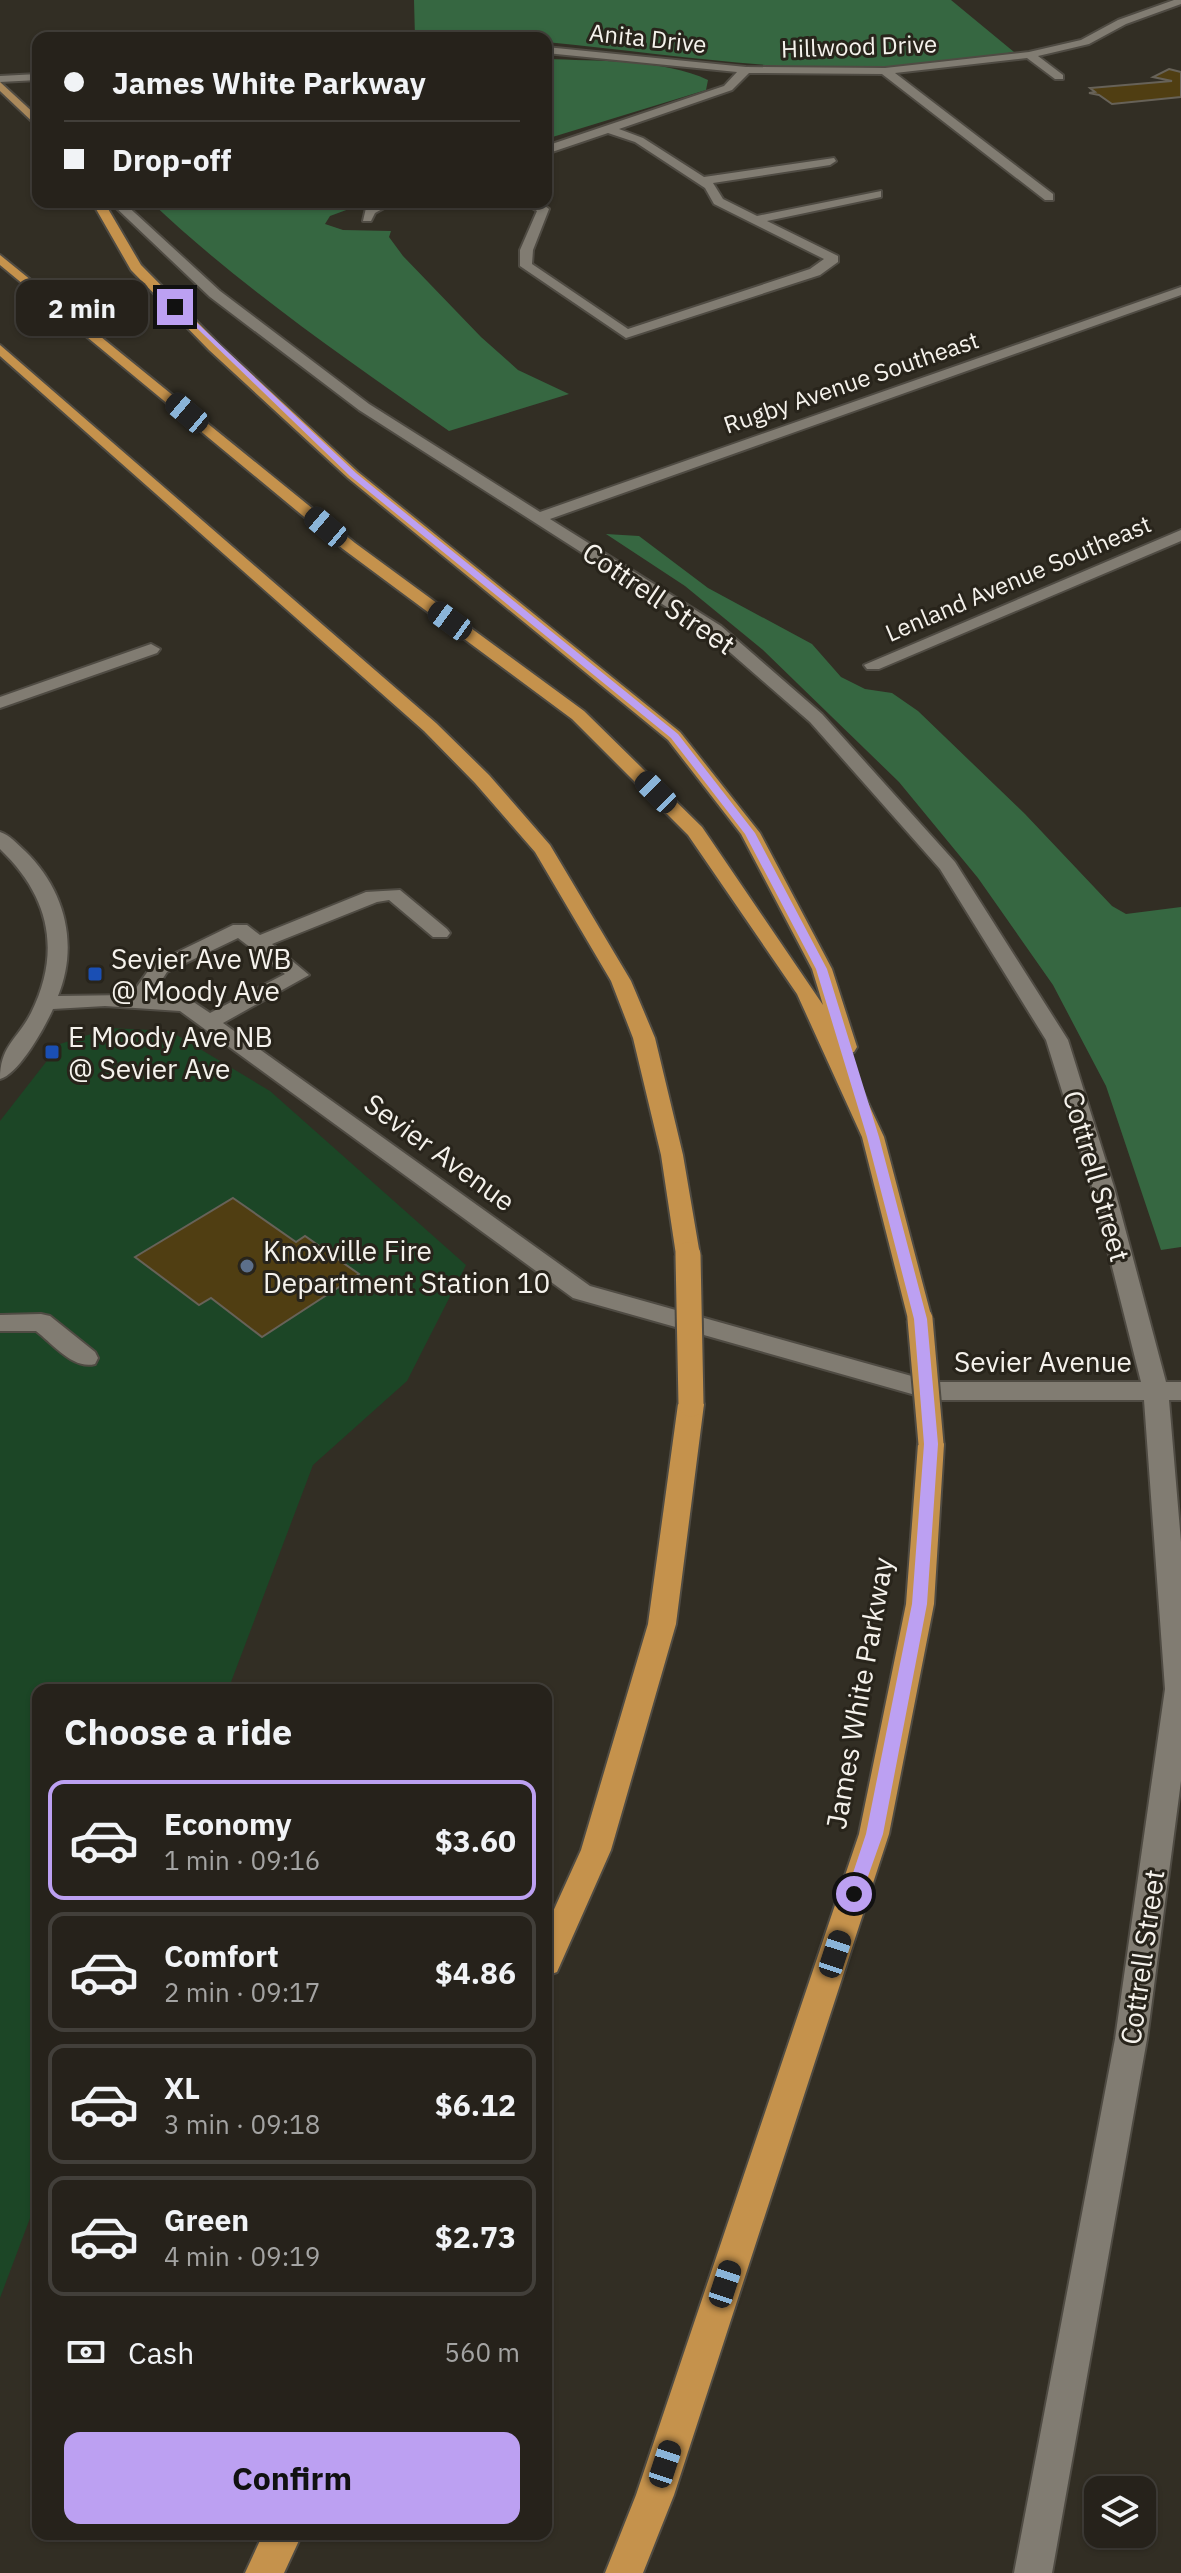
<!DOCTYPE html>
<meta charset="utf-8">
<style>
body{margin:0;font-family:"IBM Plex Sans",sans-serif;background:#2e2a24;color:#f1f3f6;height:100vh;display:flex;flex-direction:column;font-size:30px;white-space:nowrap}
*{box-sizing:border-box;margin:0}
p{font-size:26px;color:#a4a4a3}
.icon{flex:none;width:44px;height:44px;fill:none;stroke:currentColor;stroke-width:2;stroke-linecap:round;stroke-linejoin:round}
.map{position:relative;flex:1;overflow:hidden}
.sheet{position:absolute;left:32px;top:1684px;width:520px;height:856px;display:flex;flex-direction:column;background:#26221b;border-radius:16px;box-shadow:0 2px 6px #0004,0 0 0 2px #423f3a}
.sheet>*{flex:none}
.guide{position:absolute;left:32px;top:32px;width:520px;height:176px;border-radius:16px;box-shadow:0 2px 6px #0004,0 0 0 2px #423f3a;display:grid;align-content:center;height:176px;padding:0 32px;background:#26221b}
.buttons{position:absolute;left:1084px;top:2476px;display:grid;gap:16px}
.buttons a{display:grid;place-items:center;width:72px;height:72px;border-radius:16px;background:#26221b;box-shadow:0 2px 6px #0004,0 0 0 2px #423f3a;font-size:40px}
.end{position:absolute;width:36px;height:36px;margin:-18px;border:10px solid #bca0f2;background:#111;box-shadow:0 0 0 4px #111}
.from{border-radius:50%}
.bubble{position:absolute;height:56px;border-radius:16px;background:#26221b;box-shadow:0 2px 6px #0004,0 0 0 2px #423f3a;font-size:26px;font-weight:800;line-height:56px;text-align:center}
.car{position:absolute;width:24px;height:48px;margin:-24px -12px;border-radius:10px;box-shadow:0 0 6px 2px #0007;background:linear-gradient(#222 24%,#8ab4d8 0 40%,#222 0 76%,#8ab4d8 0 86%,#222 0)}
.guide b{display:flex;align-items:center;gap:28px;height:76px;font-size:30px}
.guide b+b{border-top:2px solid #423f3a}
.guide i{width:20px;height:20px;background:#f1f3f6}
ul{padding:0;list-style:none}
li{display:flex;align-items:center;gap:24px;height:120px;margin:0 16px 12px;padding:0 16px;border:4px solid #423f3a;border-radius:16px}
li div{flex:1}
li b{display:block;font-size:30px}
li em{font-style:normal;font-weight:800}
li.selected{border-color:#bca0f2}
li>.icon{width:72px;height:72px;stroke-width:1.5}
h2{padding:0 32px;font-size:36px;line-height:96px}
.pay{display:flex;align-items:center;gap:20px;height:88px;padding:0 32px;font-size:30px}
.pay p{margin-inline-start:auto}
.primary-button{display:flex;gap:16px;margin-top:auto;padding:16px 32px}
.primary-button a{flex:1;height:92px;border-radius:16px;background:#bca0f2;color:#111;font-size:32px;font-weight:800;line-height:92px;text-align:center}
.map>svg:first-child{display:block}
.green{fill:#1c4626}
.forest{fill:#366741}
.building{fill:#503e12;stroke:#676258;stroke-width:2}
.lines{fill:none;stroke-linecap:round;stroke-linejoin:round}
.minor-casing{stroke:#4f4b43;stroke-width:4}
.major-casing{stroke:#4f4b43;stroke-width:4}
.highway-casing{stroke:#4f4b43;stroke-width:4}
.minor{fill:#817c72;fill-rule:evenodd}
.major{fill:#aa895b;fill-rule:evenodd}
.highway{fill:#c5924c;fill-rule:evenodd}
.highway-bridge-casing{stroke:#4f4b43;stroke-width:29;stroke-linecap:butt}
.highway-bridge{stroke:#c5924c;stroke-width:25}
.route{fill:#bca0f2}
.transit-dot{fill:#1a4fb4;stroke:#28241b;stroke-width:3}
.service-dot{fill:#5c6f8a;stroke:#28241b;stroke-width:3}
.labels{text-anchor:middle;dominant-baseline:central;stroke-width:6;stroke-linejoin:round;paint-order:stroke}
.far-street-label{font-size:24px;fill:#f5f2ec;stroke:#28241b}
.street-label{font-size:28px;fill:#f5f2ec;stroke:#28241b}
.poi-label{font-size:28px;fill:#f5f2ec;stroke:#28241b;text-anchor:start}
</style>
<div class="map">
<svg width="1181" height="2573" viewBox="0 0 1181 2573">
<rect width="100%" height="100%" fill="#322e24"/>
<path class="green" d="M110 1028 170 1031 270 1091 466 1265 407 1381 313 1465 228 1690H38V2197L0 2298V1121L60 1044Z"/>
<g class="forest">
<path d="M414 0H951L1014 52C943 64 867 71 795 67 712 62 629 50 546 42V38H415Z"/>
<path d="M546 59C594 61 665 59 708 80L706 90 546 139Z"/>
<path d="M151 202H368L330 216 325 224 343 230 391 231 389 237 403 256 481 337 518 370 569 394 449 431C346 359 242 288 151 202Z"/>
<path d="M606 534 639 536 708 588 812 644 841 677 865 689 892 693 918 711 1025 814 1112 906 1126 914 1181 907V1247L1161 1250 1106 1086 1053 985 978 878 899 782 763 650 685 586Z"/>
</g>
<g class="building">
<path d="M1169 69 1181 72V97L1112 104 1099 95 1089 93 1095 92 1090 88 1172 81 1153 77Z"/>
<path d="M233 1198 296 1242 305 1236 359 1274 262 1337 211 1298 199 1305 135 1257Z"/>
</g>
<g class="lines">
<g class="minor-casing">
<g id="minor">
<path d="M1174 0H1181V4L1126 24 1089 44 1038 56 1063 75V79H1055L1027 58 895 73 1053 194V200H1045L882 74 749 73 732 90 619 129 643 138 704 177 834 158 836 161 830 165 713 183 723 199 757 216 881 191V197L767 221 838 256V262L820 275 626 338 520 266V250L537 211 524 202H539L549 209 533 250 532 264 628 329 810 269 824 259 714 204 705 188 635 142 608 133 546 154V146L724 86 737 72 546 53V47L746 67 885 68 1029 52 1081 40 1118 20Z"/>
<path d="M38 74V80L0 82V76Z"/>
<path d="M110 202H123L220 291 369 404 540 512 1181 287V295L550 519 721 626 822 714 955 862 1068 1040 1114 1187 1166 1382H1181V1400H1169L1181 1542V1781L1147 2039 1052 2573H1014L1115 2039 1165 1689 1144 1400H933L573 1298 180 1011 105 1006 53 1009C45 1027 19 1074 0 1079 0 1046 17 1040 31 1013 62 950 49 896 0 849V832C10 835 17 844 25 851 65 890 79 944 58 996L131 995 153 964 233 925H247L260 935 366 892 400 890 447 929 450 933 447 937H433L389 900 377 902 272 944 309 975 223 1023 590 1286 933 1382H1141L1092 1187 1046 1040 940 869 810 722 709 634 359 410 210 297ZM238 938 285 974 210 1013 192 1001 151 997 167 972Z"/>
<path d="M379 202H395L375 213 371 221H363L366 208Z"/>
<path d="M1181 530V541L879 669H867L864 665Z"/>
<path d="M151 644 160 649 157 653 0 708V697Z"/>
<path d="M41 1314 50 1316 95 1352 98 1358 95 1364C73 1370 52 1343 36 1331H0V1315Z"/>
</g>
</g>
<g class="major-casing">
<path id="major" d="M0 82 38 117V127L0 91Z"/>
</g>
<g class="highway-casing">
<g id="highway">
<path d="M92 202H104L141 265 219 344 358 472 680 732 760 833 832 969 857 1047 854 1052 845 1053 884 1137 932 1319 929 1325 920 1327 911 1325 908 1319 862 1137 797 994 688 835 572 719 343 549 0 265V255L355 543 584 711 702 827 823 1005 812 969 741 834 668 740 348 478 209 350 131 270Z"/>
<path d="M0 345 436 723 489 775 550 845 631 981 655 1038 683 1155 700 1255 696 1261H680L676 1255 661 1155 633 1038 611 981 535 852 475 783 424 731 0 356Z"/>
<path d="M691 1395 700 1398 704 1404 676 1624 611 1850 557 1972 546 1976V1927L581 1850 648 1624 678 1404 682 1398Z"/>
<path d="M931 1435 940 1437 944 1444 934 1604 889 1834 674 2495 643 2573H605L636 2495 859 1834 906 1604 918 1444 922 1437Z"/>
<path d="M263 2534H302L284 2573H245Z"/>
</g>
</g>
<use href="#minor" class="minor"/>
<use href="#major" class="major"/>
<use href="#highway" class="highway"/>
<g class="highway-bridge-casing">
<g id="highway-bridge">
<path d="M688 1255 691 1404"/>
<path d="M920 1319 931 1444"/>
</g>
</g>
<use href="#highway-bridge" class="highway-bridge"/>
</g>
<path class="route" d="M173 305H178L356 473 678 734 755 833 827 969 879 1137 927 1319 938 1444 927 1604 883 1834 860 1899 854 1901 846 1894 866 1834 912 1604 924 1444 914 1319 867 1137 816 969 745 834 671 738 350 476Z"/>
<g class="transit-dot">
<rect x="87" y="966" width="16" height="16" rx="4"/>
<rect x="44" y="1044" width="16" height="16" rx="4"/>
</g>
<circle class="service-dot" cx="247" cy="1266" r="8"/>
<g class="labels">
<g class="far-street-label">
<text transform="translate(648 38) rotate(6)">Anita Drive</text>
<text transform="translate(859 46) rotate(-2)">Hillwood Drive</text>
<text transform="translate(851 382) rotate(-19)">Rugby Avenue Southeast</text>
<text transform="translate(1018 578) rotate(-23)">Lenland Avenue Southeast</text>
</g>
<g class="street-label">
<text transform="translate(659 598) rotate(34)">Cottrell Street</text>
<text transform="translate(440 1152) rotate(36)">Sevier Avenue</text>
<text transform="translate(1097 1176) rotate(74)">Cottrell Street</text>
<text x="1043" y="1361">Sevier Avenue</text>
<text transform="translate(859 1693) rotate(-80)">James White Parkway</text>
<text transform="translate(1142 1957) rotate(-82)">Cottrell Street</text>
</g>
<g class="poi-label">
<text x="111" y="958">Sevier Ave WB<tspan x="111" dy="32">@ Moody Ave</tspan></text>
<text x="68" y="1036">E Moody Ave NB<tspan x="68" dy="32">@ Sevier Ave</tspan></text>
<text x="263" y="1250">Knoxville Fire<tspan x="263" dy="32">Department Station 10</tspan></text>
</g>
</g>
</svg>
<div class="buttons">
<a><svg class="icon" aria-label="layers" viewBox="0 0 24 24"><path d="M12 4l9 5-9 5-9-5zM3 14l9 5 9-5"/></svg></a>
</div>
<i class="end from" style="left:854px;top:1894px"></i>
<i class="end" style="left:175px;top:307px"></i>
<div class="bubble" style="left:16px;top:280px;width:132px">2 min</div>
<i class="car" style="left:187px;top:413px;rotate:310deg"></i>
<i class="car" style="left:326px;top:527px;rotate:310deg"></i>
<i class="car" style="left:450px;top:621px;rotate:306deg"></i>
<i class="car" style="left:656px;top:792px;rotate:315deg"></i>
<i class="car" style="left:835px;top:1954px;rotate:18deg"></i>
<i class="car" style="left:725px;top:2284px;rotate:18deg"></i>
<i class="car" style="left:665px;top:2464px;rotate:18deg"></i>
<div class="guide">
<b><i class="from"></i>James White Parkway</b>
<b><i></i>Drop-off</b>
</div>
<section class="sheet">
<h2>Choose a ride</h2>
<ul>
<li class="selected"><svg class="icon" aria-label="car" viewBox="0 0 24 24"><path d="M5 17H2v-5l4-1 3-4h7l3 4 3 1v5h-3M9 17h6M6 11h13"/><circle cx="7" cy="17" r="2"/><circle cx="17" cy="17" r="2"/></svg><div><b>Economy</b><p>1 min · 09:16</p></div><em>$3.60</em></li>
<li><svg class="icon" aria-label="car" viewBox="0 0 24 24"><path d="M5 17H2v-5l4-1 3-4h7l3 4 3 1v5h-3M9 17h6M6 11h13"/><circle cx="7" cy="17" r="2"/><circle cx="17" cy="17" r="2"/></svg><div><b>Comfort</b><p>2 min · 09:17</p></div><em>$4.86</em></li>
<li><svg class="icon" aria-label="car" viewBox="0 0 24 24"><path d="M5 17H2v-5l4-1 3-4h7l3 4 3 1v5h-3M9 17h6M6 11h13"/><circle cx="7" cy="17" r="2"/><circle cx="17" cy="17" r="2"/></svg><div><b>XL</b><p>3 min · 09:18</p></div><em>$6.12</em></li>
<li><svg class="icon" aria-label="car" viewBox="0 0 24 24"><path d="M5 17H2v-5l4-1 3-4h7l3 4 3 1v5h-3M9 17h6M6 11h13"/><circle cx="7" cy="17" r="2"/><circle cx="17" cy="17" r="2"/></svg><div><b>Green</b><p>4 min · 09:19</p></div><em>$2.73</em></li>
</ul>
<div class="pay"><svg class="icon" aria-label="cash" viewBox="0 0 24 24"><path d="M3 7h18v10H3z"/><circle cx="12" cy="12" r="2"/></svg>Cash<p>560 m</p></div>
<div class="primary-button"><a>Confirm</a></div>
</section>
</div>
